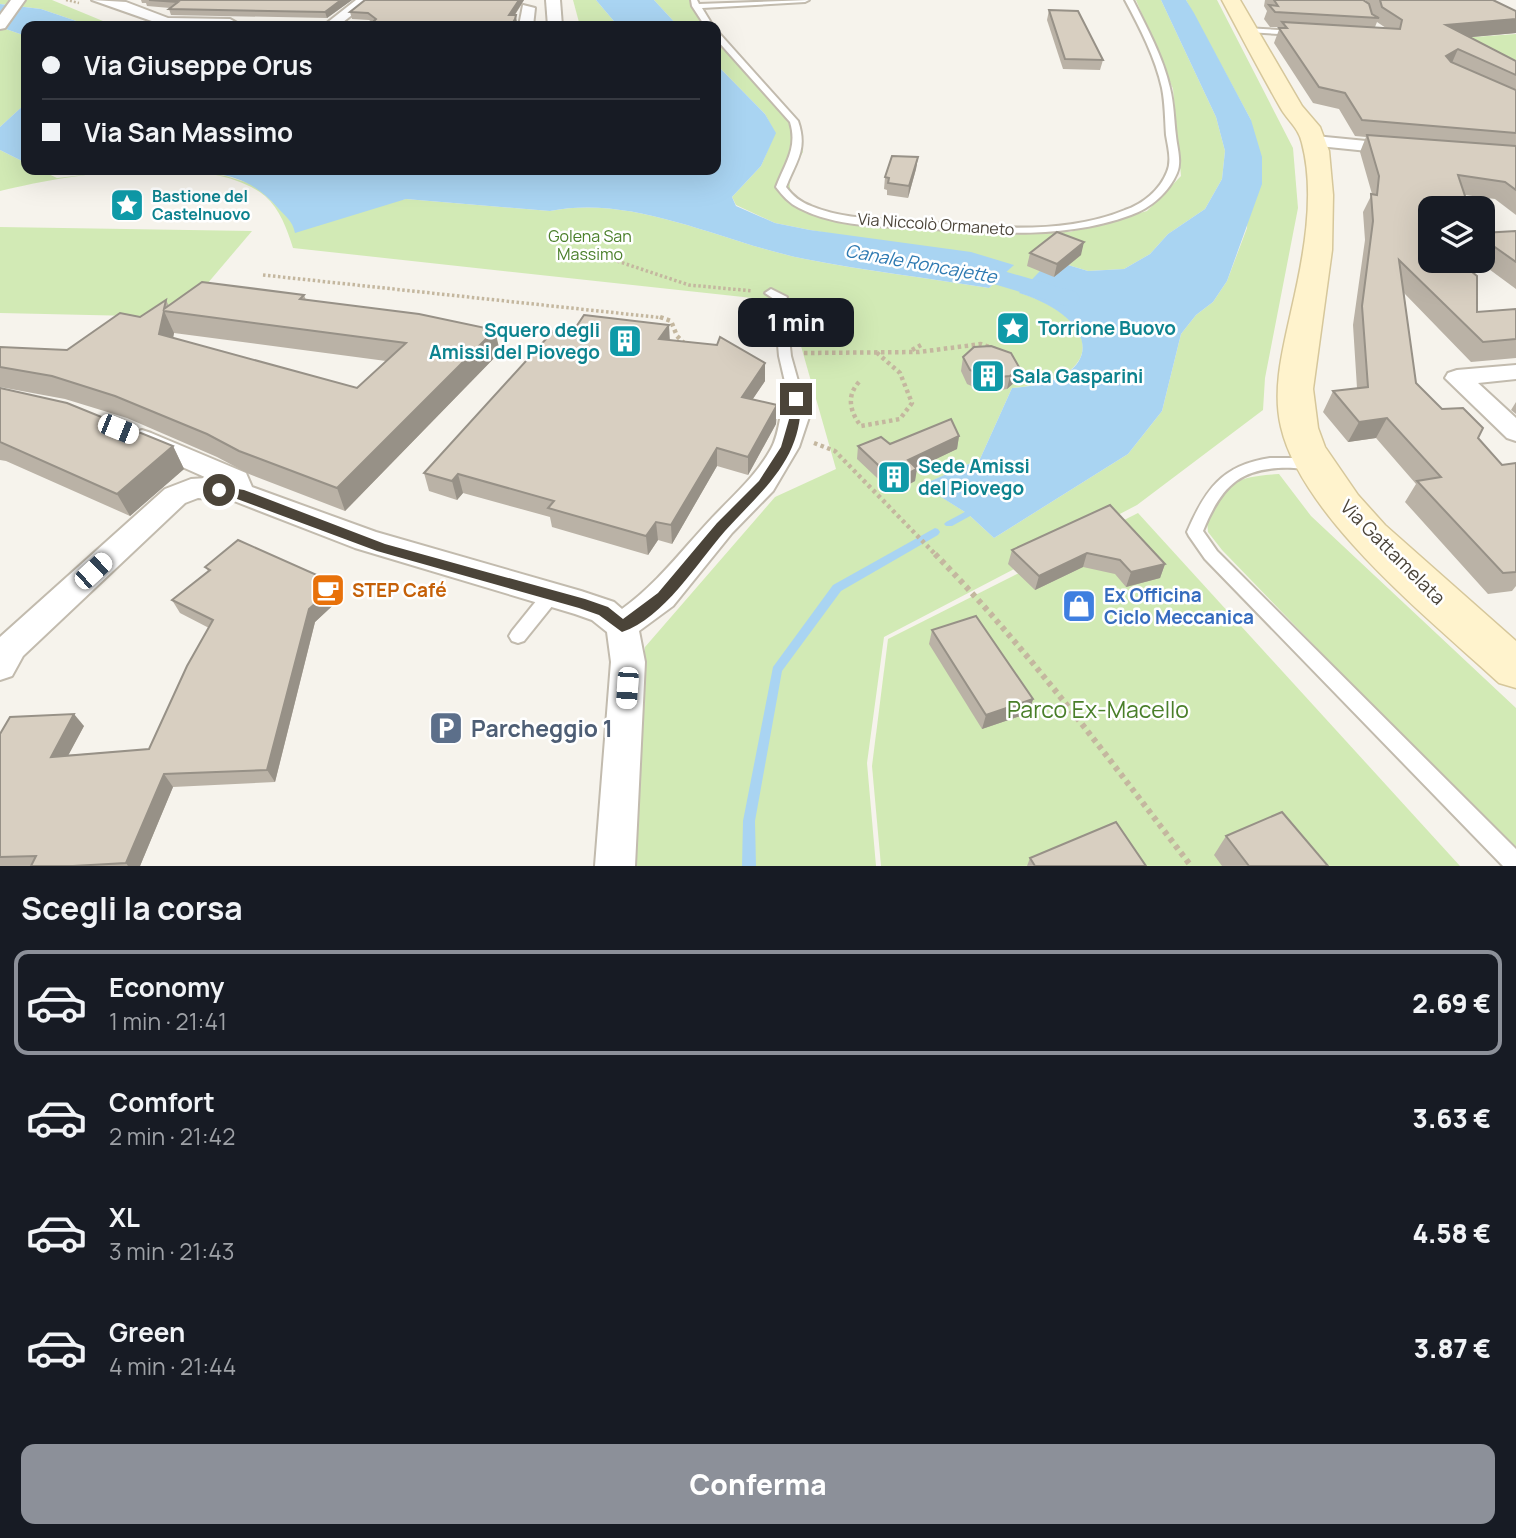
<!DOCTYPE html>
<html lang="it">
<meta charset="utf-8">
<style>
body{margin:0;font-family:Manrope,sans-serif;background:#242831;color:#f1f3f6;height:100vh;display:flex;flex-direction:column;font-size:26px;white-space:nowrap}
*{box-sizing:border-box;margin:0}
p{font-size:23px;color:#9ea1a6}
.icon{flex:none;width:38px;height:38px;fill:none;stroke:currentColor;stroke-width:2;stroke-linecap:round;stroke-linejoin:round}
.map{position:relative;height:866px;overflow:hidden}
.panel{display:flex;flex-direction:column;background:#171b24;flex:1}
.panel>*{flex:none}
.banner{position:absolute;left:21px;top:21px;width:700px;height:154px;border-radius:14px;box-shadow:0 7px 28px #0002;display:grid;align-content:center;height:154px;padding:0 21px;background:#171b24}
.tools{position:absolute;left:1418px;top:196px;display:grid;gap:14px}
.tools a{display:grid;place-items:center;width:77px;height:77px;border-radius:14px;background:#171b24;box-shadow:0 7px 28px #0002;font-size:35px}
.end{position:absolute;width:32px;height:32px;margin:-16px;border:9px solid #4b4439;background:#fff;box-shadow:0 0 0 4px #fff}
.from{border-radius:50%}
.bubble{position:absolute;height:49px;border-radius:14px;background:#171b24;box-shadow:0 7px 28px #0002;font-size:23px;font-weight:800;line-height:49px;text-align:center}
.car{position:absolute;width:21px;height:42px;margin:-21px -10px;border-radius:9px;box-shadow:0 0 5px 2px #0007;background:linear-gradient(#fff 24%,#345 0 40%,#fff 0 76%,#345 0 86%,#fff 0)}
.banner b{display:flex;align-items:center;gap:24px;height:66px;font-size:26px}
.banner b+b{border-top:2px solid #363941}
.banner i{width:18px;height:18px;background:#f1f3f6}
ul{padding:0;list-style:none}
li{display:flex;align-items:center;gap:21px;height:105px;margin:0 14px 10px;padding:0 7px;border:4px solid transparent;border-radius:14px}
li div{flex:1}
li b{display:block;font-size:26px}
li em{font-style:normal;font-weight:800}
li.active{border-color:#8c9099}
li>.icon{width:63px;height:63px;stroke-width:1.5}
h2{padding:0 21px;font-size:32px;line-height:84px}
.action{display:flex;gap:14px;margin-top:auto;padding:14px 21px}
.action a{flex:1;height:80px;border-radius:14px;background:#8c9099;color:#fff;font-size:28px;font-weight:800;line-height:80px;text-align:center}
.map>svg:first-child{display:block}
.green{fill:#d2eab5}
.water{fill:#a9d4f2}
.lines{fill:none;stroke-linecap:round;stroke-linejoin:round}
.stream{fill:#a9d4f2;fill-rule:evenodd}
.canal{fill:#a9d4f2;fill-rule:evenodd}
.lane-casing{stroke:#c2bbae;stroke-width:4}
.street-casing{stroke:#c2bbae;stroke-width:4}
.secondary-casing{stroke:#d6c79b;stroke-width:3}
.path-far3{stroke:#c4b79f;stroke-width:2.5;stroke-dasharray:2 2;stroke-linecap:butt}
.path-far2{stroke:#c4b79f;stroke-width:3.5;stroke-dasharray:2.5 2.5;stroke-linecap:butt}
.path-far1{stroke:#c4b79f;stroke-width:4.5;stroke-dasharray:3.5 3.5;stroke-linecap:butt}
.path{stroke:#c4b79f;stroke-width:6;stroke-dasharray:4.5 4.5;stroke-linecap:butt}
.lane{fill:#fff;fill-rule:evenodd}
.street{fill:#fff;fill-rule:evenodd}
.secondary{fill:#fff3cd;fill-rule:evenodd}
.wall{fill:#bab2a6;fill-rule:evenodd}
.shaded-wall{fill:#979187}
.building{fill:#d8cfc1;stroke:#979187;stroke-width:2;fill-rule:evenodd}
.route{fill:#4b4439}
.labels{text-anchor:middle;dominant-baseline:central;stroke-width:5;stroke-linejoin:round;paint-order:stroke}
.far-culture-label{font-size:16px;font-weight:bold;fill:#0d838f;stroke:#fff;text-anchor:start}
.far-street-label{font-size:16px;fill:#4b4439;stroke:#fff}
.far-park-label{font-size:16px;fill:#4a7f2a;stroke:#fff}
.far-water-label{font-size:18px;font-style:italic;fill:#2e7ab2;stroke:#fff}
.culture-label{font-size:19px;font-weight:bold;fill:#0d838f;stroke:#fff;text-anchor:start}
.street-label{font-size:19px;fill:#4b4439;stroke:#fff}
.food-label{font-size:19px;font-weight:bold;fill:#c56008;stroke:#fff;text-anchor:start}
.shop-label{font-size:19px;font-weight:bold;fill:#366cbe;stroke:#fff;text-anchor:start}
.near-park-label{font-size:23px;fill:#4a7f2a;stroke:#fff}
.near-service-label{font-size:23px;font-weight:bold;fill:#4e5e75;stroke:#fff;text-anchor:start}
</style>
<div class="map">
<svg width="1516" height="866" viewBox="0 0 1516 866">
<rect width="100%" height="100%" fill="#f6f3ec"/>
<g class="green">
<path d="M0 0H52L115 26H91L41 9 0 4Z"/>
<path d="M573 0H596L618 26H580Z"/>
<path d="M654 0H698L713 26H678Z"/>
<path d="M1136 0H1161L1216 117 1225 151 1222 179 1205 209 1168 234 1150 254 1124 269 1088 271 1068 265 1054 277 1020 293C1104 319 1106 381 1012 388L980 459 923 485 968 514 994 538 1128 454 1162 411 1181 334 1196 315 1213 302 1227 281 1247 228 1251 120 1186 0H1217L1293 148 1298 208 1265 378 1263 410 1137 505 884 637 867 763 876 866H632L645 647 775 497 836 469 791 311 779 301 293 248C287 229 280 209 265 196 209 150 65 175 0 191V150L26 163V170H40L57 178 128 170 184 171 226 176 255 185 292 221 406 199 550 211C635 194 723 243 805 259 865 271 928 278 989 288L1013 265 810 230 775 223 736 205 732 197 761 166 775 133 765 114 716 64V31L799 121 803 152 789 178 791 197 828 215 963 230 1070 232 1147 211 1181 176 1173 89Z"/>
<path d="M0 27 26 36V103L0 127Z"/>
<path d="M1516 34V81L1432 40Z"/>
<path d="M0 227 252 231 179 317 0 313Z"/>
<path d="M1279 474 1311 516 1516 708V854L1222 550 1208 532 1206 509C1235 480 1237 477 1279 474Z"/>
<path d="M1138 513 1460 866H881L872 766 888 639Z"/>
</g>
<g class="water">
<path d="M596 0H654L678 26H618Z"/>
<path d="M1161 0H1186L1194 13 1251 120 1262 157V184L1227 281 1213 302 1196 315 1181 334 1162 411 1128 454 994 538 968 514 922 485 980 459 1012 388C1107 382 1103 319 1019 293L1040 271 1054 276 1068 265 1088 271 1124 269 1150 254 1168 234 1205 209 1222 179 1225 151 1216 117Z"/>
<path d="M0 4 41 9 91 26H26V36L0 27Z"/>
<path d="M716 64 765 114 776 133 761 166 732 197 736 206 775 223 810 230 971 252 1014 265 989 288C928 278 866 271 805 259 723 243 635 194 550 211L406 199 295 233C292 220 286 217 277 207 247 172 213 172 169 170H716Z"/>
<path d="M26 103V163L0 150V127Z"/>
</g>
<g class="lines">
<g class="stream">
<path d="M978 505 981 506 983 508 981 510 952 526H946L944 524 946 522Z"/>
<path d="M935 528 938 529 940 532 938 535 841 591 782 671 755 821 756 866H742L743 821 773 667 833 585Z"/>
</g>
<path class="canal" d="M959 258 1076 292 1080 298 1076 304 1067 306 950 271 946 266 950 261Z"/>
<g class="lane-casing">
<g id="lane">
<path d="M691 0H697L699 4 809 0 805 2 702 8 713 26H705L692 6Z"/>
<path d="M1125 0H1133C1147 28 1163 57 1170 88 1174 104 1174 120 1176 136 1177 147 1182 162 1177 173 1169 192 1151 208 1131 215 1064 240 990 233 920 228 881 226 835 227 799 208 789 203 783 196 776 187 785 163 798 148 790 122L716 39V33H719L798 121C808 150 796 161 786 187 793 196 800 202 811 206 845 220 884 219 920 222 986 227 1062 236 1125 210 1143 204 1160 190 1167 172 1172 161 1168 147 1166 135 1165 120 1165 103 1162 88 1155 57 1140 28 1125 0Z"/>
<path d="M1245 28 1296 31 1300 33 1296 35 1248 32H1245Z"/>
<path d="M771 289 787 297 785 301 791 356 803 399 796 403 789 399 779 356 774 299 765 293Z"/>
<path d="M1270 458H1313L1320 463C1314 470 1304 469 1294 468 1242 466 1222 484 1203 531L1217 551 1516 849V866H1503L1205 559 1189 536 1187 532C1205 490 1222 465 1270 458Z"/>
<path d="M551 589 557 590 559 595 557 600 524 641 518 643 512 641 509 636 512 631 545 590Z"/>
</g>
</g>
<g class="street-casing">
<g id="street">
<path d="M11 0H25L5 28 0 29V15Z"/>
<path d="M92 0 126 2 168 18 230 19 237 23 234 26H166Z"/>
<path d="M356 0H371L338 26H323Z"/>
<path d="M546 0H560L562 26H548Z"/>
<path d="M523 5 535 8 533 26H519Z"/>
<path d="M1315 136 1397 144 1406 149 1397 154 1309 145 1306 141 1309 137Z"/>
<path d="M1516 365V379L1478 383 1516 418V441L1507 438 1445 378 1448 373 1457 370Z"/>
<path d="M796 391 805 393 809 399V417L799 447 773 491 732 533 673 606 639 631 645 662 635 866H595L611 662 607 632 592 620 575 614 355 548 234 501 198 498 185 503 23 656 12 676 0 680V637L165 489 191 479 207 478 133 445 129 439 133 433 142 430 151 433 246 473 252 487 376 532 581 591 614 602 622 609C658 583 682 550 712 518 734 495 756 476 771 449 781 432 780 404 787 393Z"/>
</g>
</g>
<g class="secondary-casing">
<path id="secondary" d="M1222 0H1240L1302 106 1320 127 1329 151 1333 195 1332 250 1313 389 1318 428 1325 447 1358 495 1385 525 1516 641V688L1499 683C1432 621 1302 518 1281 427 1272 389 1283 349 1291 312 1303 260 1316 196 1302 143 1299 128 1287 120 1280 107 1260 72 1241 36 1222 0Z"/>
</g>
<path class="path-far3" d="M66 0 79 3"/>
<g class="path-far2">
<path d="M584 250 689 285 753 291"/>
<path d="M263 275 664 318"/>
</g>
<g class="path-far1">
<path d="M660 317 671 321 677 336 686 345"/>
<path d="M912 350 921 345"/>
<path d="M804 353 919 352 981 344 1003 352"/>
<path d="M859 382C846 396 850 412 861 426L900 419 912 403 900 373 876 352"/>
<path d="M814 443 835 451 936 555"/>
</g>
<path class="path" d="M935 554C1029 650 1109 759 1191 866"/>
<use href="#lane" class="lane"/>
<use href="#street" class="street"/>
<use href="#secondary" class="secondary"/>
</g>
<g class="wall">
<path d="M141 0H352L327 18 171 15 169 9 170 8 147 6 146 3H142Z"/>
<path d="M365 0H524L515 15 517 22 516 26H189L372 22 369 20 352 19 350 12Z"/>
<path d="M1265 0H1363L1365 1 1366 0H1493L1516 11V33L1470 37 1516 61V215L1495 199 1465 195 1473 261 1468 269 1477 312 1516 309V358L1471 362 1404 293 1416 383 1442 409 1478 438 1502 465 1516 463V586L1512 591 1488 594 1405 502 1416 484 1376 438 1348 442 1323 412 1333 391 1357 388 1353 325 1365 240 1363 212 1372 194 1360 152 1366 137 1355 136 1339 109 1313 103 1274 43 1280 27H1270L1264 19 1267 11 1264 6ZM1377 22 1386 28 1375 27Z"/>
<path d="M1049 10 1103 60 1100 70 1063 69 1047 20Z"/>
<path d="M918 157 916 169 908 198 887 195V190L884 189 885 177Z"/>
<path d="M1516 231V289L1478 261H1482V233Z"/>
<path d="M1030 253 1081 255 1054 277 1027 266Z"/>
<path d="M304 295 306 300 500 352 345 511 249 474 217 457 127 418 65 399 0 387V367L67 350 140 317 166 300 169 306ZM174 333 386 361 357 388 173 338Z"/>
<path d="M670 340 765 381 752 400 777 405 776 424 748 475 717 466 672 544 658 540 648 555 552 527 550 517 463 493 457 500 429 491 424 473Z"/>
<path d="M963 357 1019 367 1016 381 1007 389 985 392 967 384 961 371Z"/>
<path d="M0 388 173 446 184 469 130 516 6 461 0 460Z"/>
<path d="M1516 402V414L1511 410Z"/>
<path d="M959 436 957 449 916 468 915 481 893 493 857 459 858 446Z"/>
<path d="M1110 505 1165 564 1160 578 1126 587 1115 574 1083 567 1035 590 1008 564 1012 550Z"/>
<path d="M205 567 337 584 343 596 315 622 275 782 173 787 140 866H0V734L84 726 68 755 149 749 209 628 180 613 172 600 208 571Z"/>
<path d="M932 630 1033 699 1029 713 982 729 929 644Z"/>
<path d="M1226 836 1328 866H1222L1214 855Z"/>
<path d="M1030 858 1146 866H1027Z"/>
</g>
<g class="shaded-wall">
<path d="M341 0H352L327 18 325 12Z"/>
<path d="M519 0H524L510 22 509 15Z"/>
<path d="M516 15 517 26H511Z"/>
<path d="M1516 19V33L1440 40 1446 25Z"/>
<path d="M1458 49 1451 65 1446 56Z"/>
<path d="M918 157 916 169 908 198 909 186Z"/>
<path d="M1084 242 1081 255 1054 277 1057 264Z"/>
<path d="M164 311 174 333 169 356 159 334Z"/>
<path d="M669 325 670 342 659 339Z"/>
<path d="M495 330 500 352 345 511 337 488Z"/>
<path d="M765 363V381L742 415V397Z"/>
<path d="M1019 367 1016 381 1007 389 1010 376Z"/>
<path d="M777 405 776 424 748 475V457Z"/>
<path d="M1387 418 1376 438 1348 442 1359 422Z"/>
<path d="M959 436 957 449 907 473 908 460Z"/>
<path d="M173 446 184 469 130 516 117 494Z"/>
<path d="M717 448V466L672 544 671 525Z"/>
<path d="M917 469 915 481 893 493 894 480Z"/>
<path d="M458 474 463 493 457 500 452 481Z"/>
<path d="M656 522 658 540 648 555 646 536Z"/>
<path d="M1087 553 1083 567 1035 590 1039 576Z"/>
<path d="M1165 564 1160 578 1126 587 1131 572Z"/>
<path d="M337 584 343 596 315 622 275 782 267 770 309 609Z"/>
<path d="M1033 699 1029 713 982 729 986 715Z"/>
<path d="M74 714 84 726 61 769 51 757Z"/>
<path d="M164 774 173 787 140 866H128L126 863Z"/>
</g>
<g class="building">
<path d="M149 0H341L325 12 169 9 178 2Z"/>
<path d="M365 0H519L509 15H516L515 19 511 26H189L195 22H373L376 19 368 13 350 12Z"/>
<path d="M1274 0H1363L1369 4 1372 14 1379 18 1275 12 1269 5 1278 6Z"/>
<path d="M1380 0H1493L1516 11V19L1446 25 1516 61V75L1458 49 1446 56 1451 62 1516 90V133L1362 120 1345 93 1319 87 1279 28H1287L1282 22 1400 29 1402 20 1382 7Z"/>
<path d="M1049 10 1078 11 1103 60 1065 59Z"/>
<path d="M1367 135 1516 146V190L1505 182 1458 175 1469 208H1430V261H1471L1466 267 1477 276V312L1516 309V339L1483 342 1399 260 1416 383 1442 409 1463 408 1483 428 1478 438 1502 465 1516 463V572L1503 573 1417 481 1441 477 1387 418 1359 422 1333 391 1368 387 1362 306 1373 221 1371 194 1377 195 1379 176Z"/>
<path d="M892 156 918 157 909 186 888 183 889 178 885 177Z"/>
<path d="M1516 231V262L1482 238V233Z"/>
<path d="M1057 232 1084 242 1057 264 1030 253Z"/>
<path d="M202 282 304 295 300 299 419 314 495 330 337 488 239 451 207 434 115 396 52 376 0 367V347L67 350 120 313 140 317 166 300 164 309ZM164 311 406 343 357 388 159 334Z"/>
<path d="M584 315 669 325 659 339 717 345 720 337 765 363 742 397 777 405 748 457 717 448 671 525 656 522 646 536 548 508 554 501 458 474 452 481 424 473 556 328 574 330Z"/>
<path d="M991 346 1011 353 1019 367 1010 376 988 378 970 370 963 357 974 347Z"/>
<path d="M0 388 67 403 173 446 117 494 0 442Z"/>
<path d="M951 419 959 436 908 460 917 469 894 480 858 446 881 437 890 444Z"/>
<path d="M1110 505 1165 564 1131 572 1120 560 1087 553 1039 576 1012 550Z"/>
<path d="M238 540 337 584 309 609 267 770 164 774 126 863 73 866H31L36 856 0 857V734L10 717 74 714 51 757 149 749 187 666 213 620 172 600 210 570 205 567Z"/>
<path d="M976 616 1033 699 986 715 932 630Z"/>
<path d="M1282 812 1328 866H1249L1226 836Z"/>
<path d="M1116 822 1146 866H1035L1030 858Z"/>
</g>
<path class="route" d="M796 396 801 399C801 415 799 431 792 447 778 480 749 504 725 531 697 563 664 618 622 632L599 615 579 608 377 551 213 490 219 486 244 490 385 544 585 599 608 607 623 619 658 593 717 523 759 481 781 447 790 416V399Z"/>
<defs>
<g id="sight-square" transform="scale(1.75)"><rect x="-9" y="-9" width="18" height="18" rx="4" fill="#0f9aa8" stroke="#fff"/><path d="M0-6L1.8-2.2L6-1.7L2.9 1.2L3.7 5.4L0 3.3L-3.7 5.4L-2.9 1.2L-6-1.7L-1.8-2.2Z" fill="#fff"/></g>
<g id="building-square" transform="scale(1.75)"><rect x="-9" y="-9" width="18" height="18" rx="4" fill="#0f9aa8" stroke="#fff"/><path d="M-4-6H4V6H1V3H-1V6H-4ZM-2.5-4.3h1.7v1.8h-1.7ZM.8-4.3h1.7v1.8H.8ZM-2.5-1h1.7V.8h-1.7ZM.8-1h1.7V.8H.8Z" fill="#fff"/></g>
<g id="cafe-square" transform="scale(1.75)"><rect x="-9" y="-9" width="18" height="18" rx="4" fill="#e8710a" stroke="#fff"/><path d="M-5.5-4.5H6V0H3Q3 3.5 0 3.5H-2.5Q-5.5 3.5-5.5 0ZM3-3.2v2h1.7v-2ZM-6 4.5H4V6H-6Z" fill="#fff"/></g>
<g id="shop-square" transform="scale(1.75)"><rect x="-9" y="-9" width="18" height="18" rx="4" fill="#3f7fe0" stroke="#fff"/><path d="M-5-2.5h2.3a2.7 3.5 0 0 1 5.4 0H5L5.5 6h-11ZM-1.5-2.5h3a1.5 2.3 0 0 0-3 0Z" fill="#fff"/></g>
<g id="parking-square" transform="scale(1.75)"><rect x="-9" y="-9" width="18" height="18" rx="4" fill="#5c6f8a" stroke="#fff"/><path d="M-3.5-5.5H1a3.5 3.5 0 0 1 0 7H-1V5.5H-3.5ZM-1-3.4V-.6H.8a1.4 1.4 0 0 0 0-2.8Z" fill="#fff"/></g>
</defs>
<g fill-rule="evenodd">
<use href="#sight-square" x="127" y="205"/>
<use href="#sight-square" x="1013" y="328"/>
<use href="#building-square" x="625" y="341"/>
<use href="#building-square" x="988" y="376"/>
<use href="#building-square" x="894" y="477"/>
<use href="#cafe-square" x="328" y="590"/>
<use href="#shop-square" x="1079" y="606"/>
<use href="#parking-square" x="446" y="728"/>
</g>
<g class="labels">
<g class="far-culture-label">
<text x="152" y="196">Bastione del<tspan x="152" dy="18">Castelnuovo</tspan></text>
</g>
<g class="far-street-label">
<text transform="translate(936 224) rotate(4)">Via Niccolò Ormaneto</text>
</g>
<g class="far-park-label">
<text x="590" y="236">Golena San<tspan x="590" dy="18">Massimo</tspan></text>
</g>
<g class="far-water-label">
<text transform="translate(921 263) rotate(10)">Canale Roncajette</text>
</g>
<g class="culture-label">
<text x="1038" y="328">Torrione Buovo</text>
<text x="600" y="330" text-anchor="end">Squero degli<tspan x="600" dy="22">Amissi del Piovego</tspan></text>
<text x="1012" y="376">Sala Gasparini</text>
<text x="918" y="466">Sede Amissi<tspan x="918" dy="22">del Piovego</tspan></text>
</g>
<g class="street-label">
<text transform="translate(1393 552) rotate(45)">Via Gattamelata</text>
</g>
<g class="food-label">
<text x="352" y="590">STEP Café</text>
</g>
<g class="shop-label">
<text x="1104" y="595">Ex Officina<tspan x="1104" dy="22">Ciclo Meccanica</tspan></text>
</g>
<g class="near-park-label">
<text x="1098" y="709">Parco Ex-Macello</text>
</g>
<g class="near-service-label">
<text x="471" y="728">Parcheggio 1</text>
</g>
</g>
</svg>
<div class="tools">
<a><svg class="icon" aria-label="layers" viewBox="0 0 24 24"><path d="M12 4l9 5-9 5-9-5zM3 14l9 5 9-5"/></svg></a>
</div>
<i class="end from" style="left:219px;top:490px"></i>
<i class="end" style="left:796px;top:399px"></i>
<div class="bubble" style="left:738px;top:298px;width:116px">1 min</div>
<i class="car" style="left:118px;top:429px;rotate:112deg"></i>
<i class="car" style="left:93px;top:571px;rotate:47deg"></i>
<i class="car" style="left:627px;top:688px;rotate:184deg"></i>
<div class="banner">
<b><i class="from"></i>Via Giuseppe Orus</b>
<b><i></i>Via San Massimo</b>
</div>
</div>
<section class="panel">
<h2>Scegli la corsa</h2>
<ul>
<li class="active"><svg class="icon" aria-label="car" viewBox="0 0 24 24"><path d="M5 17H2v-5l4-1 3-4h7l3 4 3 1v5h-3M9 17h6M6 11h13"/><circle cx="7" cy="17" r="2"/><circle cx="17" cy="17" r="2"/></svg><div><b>Economy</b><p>1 min · 21:41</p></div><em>2.69 €</em></li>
<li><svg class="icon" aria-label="car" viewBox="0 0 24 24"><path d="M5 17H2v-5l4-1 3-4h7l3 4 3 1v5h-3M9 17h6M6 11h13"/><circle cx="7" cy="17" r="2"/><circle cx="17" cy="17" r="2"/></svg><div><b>Comfort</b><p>2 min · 21:42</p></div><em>3.63 €</em></li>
<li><svg class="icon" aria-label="car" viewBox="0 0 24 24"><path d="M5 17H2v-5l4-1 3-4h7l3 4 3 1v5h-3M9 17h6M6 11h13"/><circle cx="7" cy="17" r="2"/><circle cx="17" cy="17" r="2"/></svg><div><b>XL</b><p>3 min · 21:43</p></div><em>4.58 €</em></li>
<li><svg class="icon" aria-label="car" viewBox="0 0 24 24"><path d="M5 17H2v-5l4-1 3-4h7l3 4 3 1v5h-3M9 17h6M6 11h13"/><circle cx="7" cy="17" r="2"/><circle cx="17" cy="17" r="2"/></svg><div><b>Green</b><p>4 min · 21:44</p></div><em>3.87 €</em></li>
</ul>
<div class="action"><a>Conferma</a></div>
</section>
